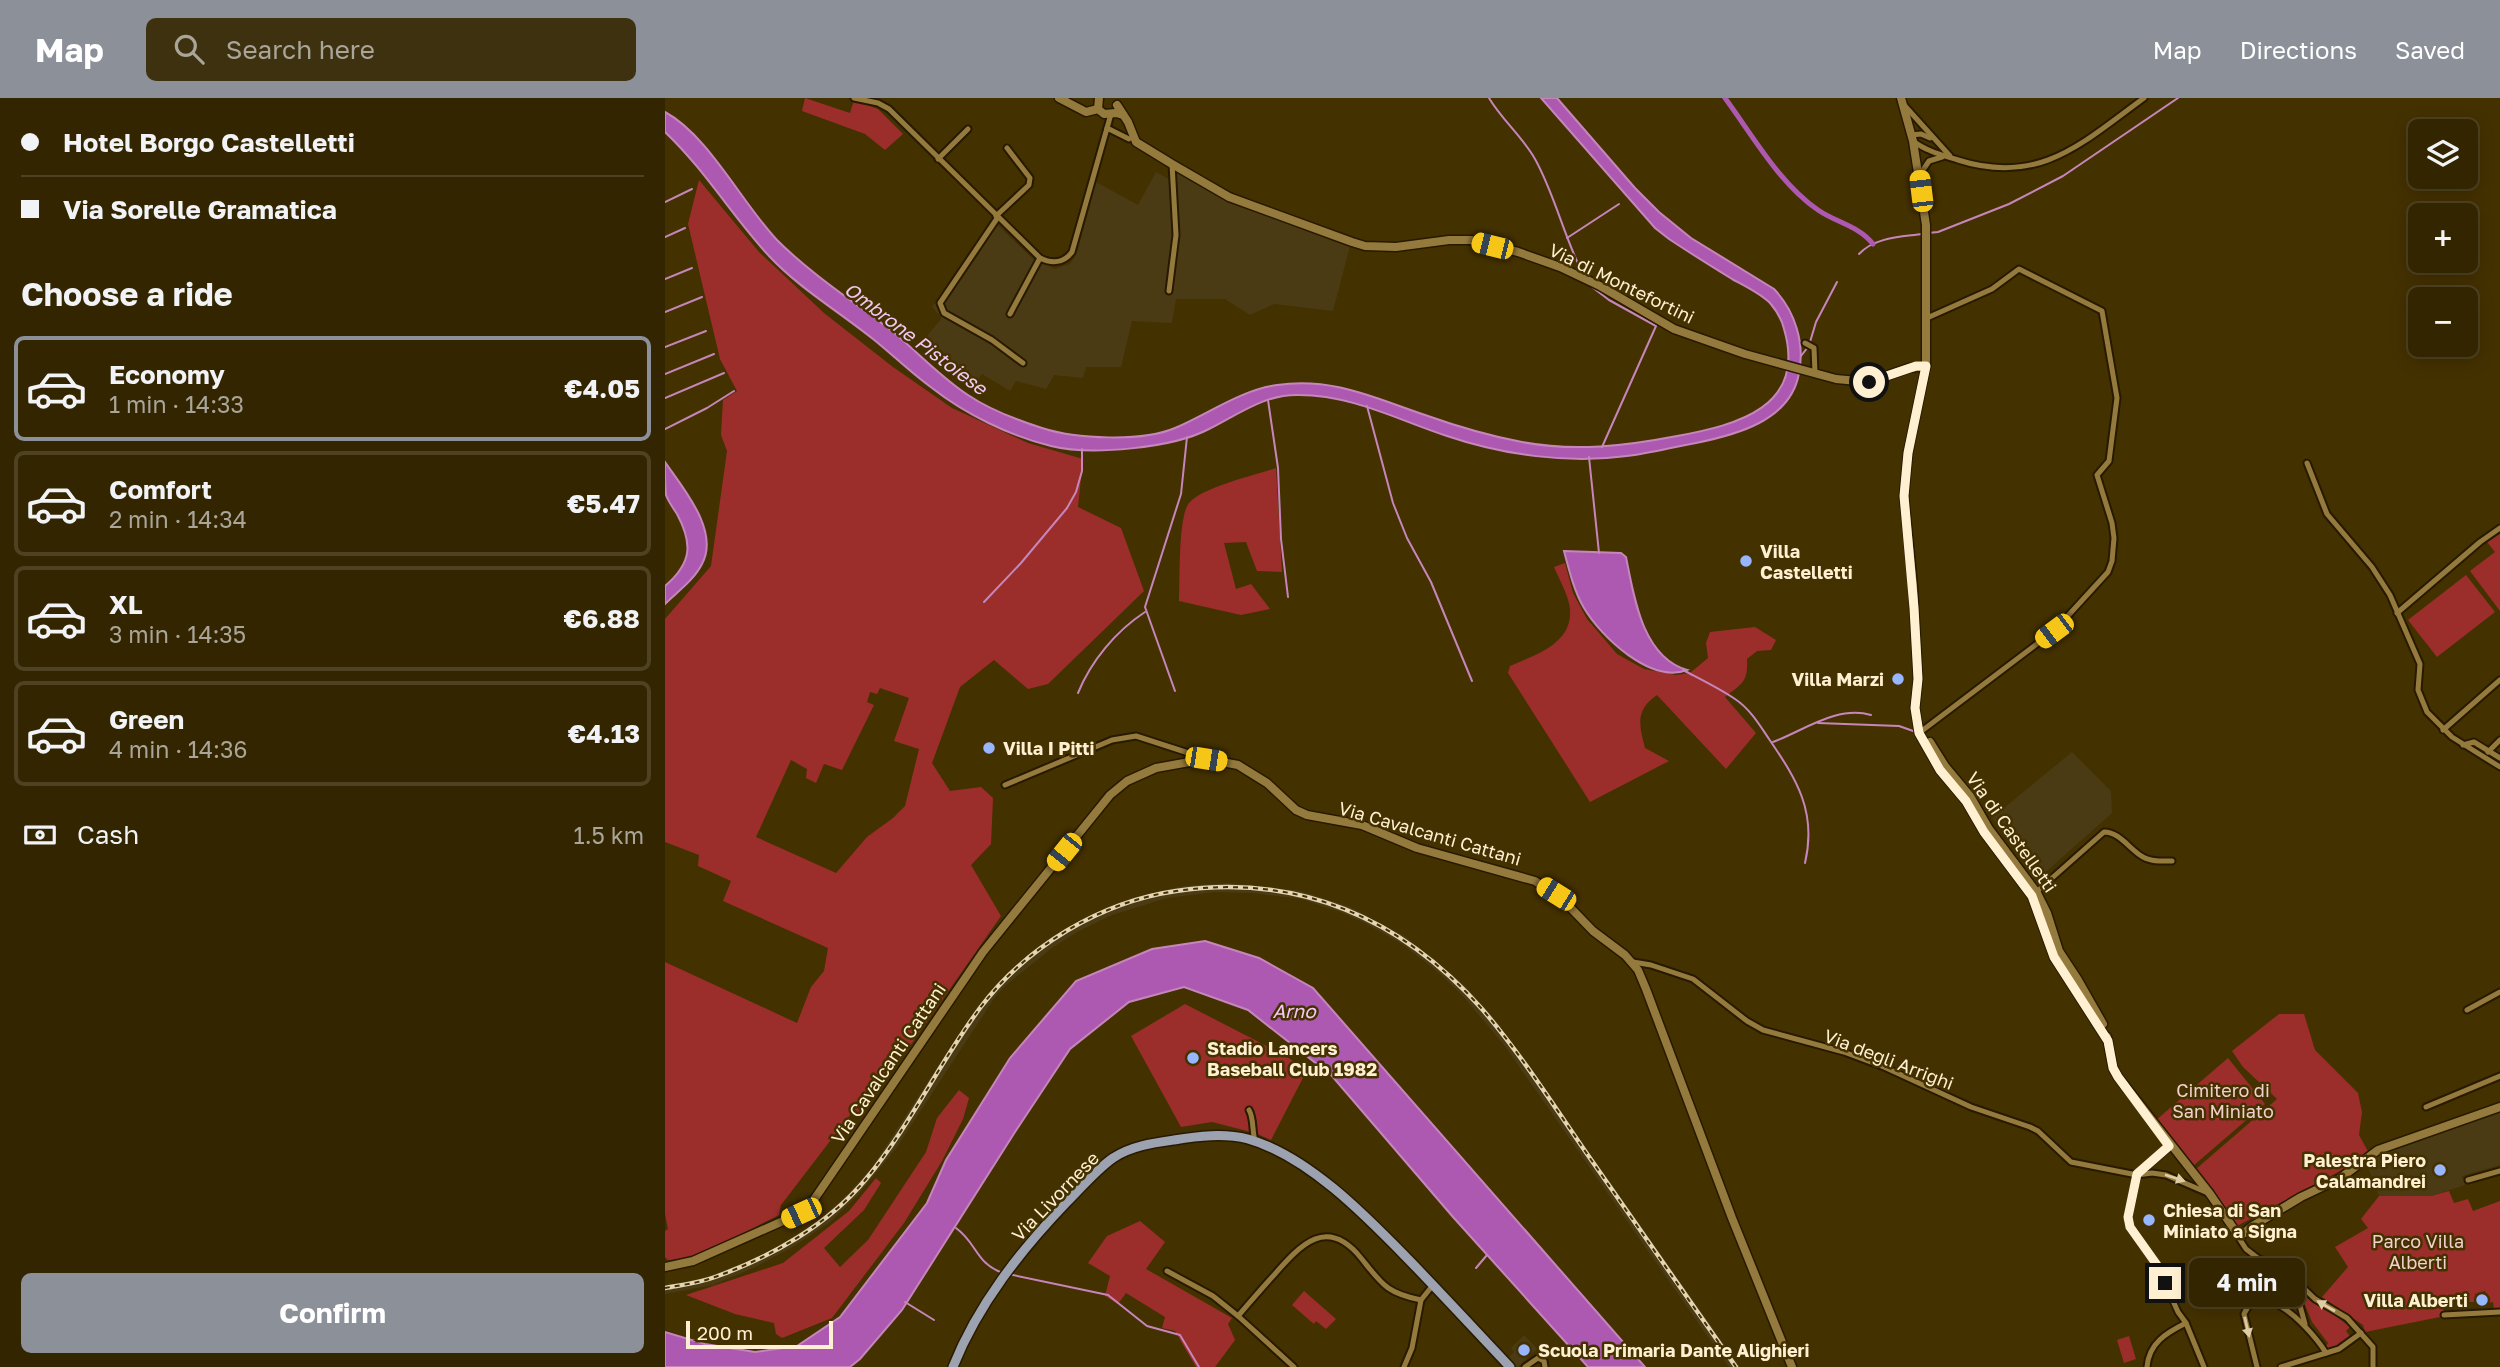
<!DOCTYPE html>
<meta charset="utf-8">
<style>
body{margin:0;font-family:"Golos Text",sans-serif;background:#3e310f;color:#f1f3f6;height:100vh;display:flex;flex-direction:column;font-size:26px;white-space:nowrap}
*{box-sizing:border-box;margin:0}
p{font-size:23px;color:#a9a599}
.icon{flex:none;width:38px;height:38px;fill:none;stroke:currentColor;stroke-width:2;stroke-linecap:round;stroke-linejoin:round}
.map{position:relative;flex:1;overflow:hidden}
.panel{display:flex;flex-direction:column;background:#332500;width:665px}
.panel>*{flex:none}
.guide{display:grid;align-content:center;height:154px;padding:0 21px;background:#332500}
.buttons{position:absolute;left:1743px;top:21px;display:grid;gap:14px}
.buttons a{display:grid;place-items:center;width:70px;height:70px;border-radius:10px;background:#332500;box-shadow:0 4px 18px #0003,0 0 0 2px #4e4222;font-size:35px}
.scale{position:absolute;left:21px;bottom:18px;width:147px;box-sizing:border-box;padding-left:7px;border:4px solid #fff0d2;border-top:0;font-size:19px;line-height:24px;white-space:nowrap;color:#fff0d2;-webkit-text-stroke:5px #443100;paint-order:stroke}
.end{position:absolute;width:32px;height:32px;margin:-16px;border:9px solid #fff0d2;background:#111;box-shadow:0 0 0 4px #111}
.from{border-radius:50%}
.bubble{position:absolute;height:49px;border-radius:10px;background:#332500;box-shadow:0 4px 18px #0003,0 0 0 2px #4e4222;font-size:23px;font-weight:700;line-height:49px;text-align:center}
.car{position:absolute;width:21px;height:42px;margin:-21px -10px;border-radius:9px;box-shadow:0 0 5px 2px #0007;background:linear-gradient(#f5c518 24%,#345 0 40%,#f5c518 0 76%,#345 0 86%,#f5c518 0)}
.guide b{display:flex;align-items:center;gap:24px;height:66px;font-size:26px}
.guide b+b{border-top:2px solid #4e4222}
.guide i{width:18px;height:18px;background:#f1f3f6}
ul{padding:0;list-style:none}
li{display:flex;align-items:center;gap:21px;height:105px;margin:0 14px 10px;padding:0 7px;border:4px solid #4e4222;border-radius:10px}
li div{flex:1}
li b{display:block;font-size:26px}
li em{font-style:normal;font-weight:700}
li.on{border-color:#8c9099}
li>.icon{width:63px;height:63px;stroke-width:1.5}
h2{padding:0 21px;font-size:32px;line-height:84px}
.pay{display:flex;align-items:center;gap:18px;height:77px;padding:0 21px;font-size:26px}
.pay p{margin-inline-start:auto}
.primary-button{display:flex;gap:14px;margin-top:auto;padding:14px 21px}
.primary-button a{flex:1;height:80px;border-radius:10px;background:#8c9099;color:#fff;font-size:28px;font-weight:700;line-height:80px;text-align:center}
header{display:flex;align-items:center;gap:42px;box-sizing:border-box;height:98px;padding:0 35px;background:#8c9099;color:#fff}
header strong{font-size:33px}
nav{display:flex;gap:38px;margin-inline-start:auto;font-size:24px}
.search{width:490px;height:63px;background:#3e310f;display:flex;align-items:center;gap:18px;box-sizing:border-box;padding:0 24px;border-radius:10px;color:#a9a599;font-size:26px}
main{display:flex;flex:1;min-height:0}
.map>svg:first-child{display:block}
.built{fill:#4b3b15}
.green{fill:#9b2e2b;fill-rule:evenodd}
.water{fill:#ae59b1;stroke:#c686bb;stroke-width:2}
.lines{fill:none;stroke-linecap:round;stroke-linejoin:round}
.stream{stroke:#c686bb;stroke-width:2}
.canal{stroke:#ae59b1;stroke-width:5}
.street-casing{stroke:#271a00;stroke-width:9}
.secondary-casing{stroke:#271a00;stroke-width:11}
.primary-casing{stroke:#271a00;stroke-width:12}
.street{stroke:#957a3d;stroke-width:5}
.secondary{stroke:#957a3d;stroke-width:8}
.primary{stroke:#9ca2af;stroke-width:9}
.rail-casing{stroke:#e4d5b4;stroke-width:4.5}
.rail{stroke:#443100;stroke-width:2;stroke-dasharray:5;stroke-linecap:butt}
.oneway{fill:#dfcda5}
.route{stroke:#fff0d2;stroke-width:9}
.poi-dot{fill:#97b6fd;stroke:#443100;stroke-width:2.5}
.labels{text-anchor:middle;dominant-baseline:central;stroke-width:5;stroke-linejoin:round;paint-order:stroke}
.street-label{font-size:18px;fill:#fff0d2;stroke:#443100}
.poi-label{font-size:18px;font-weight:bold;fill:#fff0d2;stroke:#443100;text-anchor:start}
.park-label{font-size:18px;fill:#f2d1cd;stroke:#443100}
.water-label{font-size:19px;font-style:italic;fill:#f3c8f4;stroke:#443100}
</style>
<header>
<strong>Map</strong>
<div class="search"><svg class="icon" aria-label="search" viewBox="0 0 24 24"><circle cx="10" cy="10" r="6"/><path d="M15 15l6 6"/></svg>Search here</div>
<nav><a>Map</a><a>Directions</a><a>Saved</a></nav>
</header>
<main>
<section class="panel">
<div class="guide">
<b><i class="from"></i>Hotel Borgo Castelletti</b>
<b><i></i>Via Sorelle Gramatica</b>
</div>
<h2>Choose a ride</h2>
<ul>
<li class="on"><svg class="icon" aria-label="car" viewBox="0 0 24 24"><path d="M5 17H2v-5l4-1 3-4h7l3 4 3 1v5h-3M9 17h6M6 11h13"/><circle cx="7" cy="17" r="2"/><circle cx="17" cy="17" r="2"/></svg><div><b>Economy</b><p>1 min · 14:33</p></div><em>€4.05</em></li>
<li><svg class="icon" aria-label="car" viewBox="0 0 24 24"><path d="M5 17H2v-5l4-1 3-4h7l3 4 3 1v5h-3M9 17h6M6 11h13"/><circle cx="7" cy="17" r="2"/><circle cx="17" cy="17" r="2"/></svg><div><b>Comfort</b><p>2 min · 14:34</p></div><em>€5.47</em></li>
<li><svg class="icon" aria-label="car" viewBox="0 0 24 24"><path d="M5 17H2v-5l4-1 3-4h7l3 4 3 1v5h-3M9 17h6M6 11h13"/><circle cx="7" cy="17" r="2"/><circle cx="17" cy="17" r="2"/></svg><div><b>XL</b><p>3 min · 14:35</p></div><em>€6.88</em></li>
<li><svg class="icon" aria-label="car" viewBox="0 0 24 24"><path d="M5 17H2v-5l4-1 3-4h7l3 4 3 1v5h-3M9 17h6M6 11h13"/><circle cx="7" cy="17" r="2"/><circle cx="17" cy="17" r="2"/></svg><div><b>Green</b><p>4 min · 14:36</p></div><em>€4.13</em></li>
</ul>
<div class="pay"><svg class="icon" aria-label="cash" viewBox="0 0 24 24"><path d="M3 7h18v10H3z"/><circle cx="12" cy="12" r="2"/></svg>Cash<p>1.5 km</p></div>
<div class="primary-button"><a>Confirm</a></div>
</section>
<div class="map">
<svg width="1835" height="1269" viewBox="0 0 1835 1269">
<rect width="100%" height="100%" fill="#443100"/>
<g class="built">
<path d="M504 68 552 96 685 148 668 213 609 206 585 217 560 201H511L507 225 467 223 456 269H421L418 280 389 277 381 291 351 283 345 293 317 276 306 290 256 245 277 220 267 209 328 123 369 162 390 171 405 166 412 155 431 84 473 107 491 74 505 82Z"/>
<path d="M1407 654 1446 693 1447 715 1374 780 1327 720Z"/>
<path d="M565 785 635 793 685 809 741 839 799 887 832 924 1075 1269H1064L839 947 798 898 773 874 737 846 702 826 678 815 636 801 587 795 550 794 502 800 447 817 412 834 387 850 340 888 330 899 232 1049 192 1098 165 1124 126 1150 88 1170 48 1187 0 1196V1188L46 1179 85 1163 124 1143 156 1121 183 1096 208 1068 290 942 330 888 377 847 427 817 467 800 519 788Z"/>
<path d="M1835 1015V1067L1797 1078 1800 1087 1766 1098H1714L1702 1067 1714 1057Z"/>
<path d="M859 1237 872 1251 853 1269H849L842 1261 849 1254 846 1250Z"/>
</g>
<g class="green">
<path d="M140 0 185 15 189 2 213 11 238 36 220 52 200 36 137 13Z"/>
<path d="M34 82 94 154 159 215 228 269 287 310 363 345 418 361 413 409 456 430 479 493 383 586 363 591 329 562 295 589 267 665 285 693 316 689 328 700 326 746 306 767 336 818 198 1015 188 1013 116 1107 114 1117 29 1160 3 1162 0 1159V1133L3 1131 0 1116V864L132 925 146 889 159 873 163 850 58 803 66 783 33 768 34 757 0 744V521L46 468 62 353 56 337 58 302 72 293 55 261 23 126ZM215 590 244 600 229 643 254 651 240 708 228 720 202 739 171 775 91 739 126 662 142 671 141 680 151 685 159 666 177 672 209 607 202 604 205 594 212 596Z"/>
<path d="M611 370 617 474 592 473 581 444 559 445 571 491 586 486 605 511 576 517 514 503C515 483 513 418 524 405 538 389 591 377 611 370Z"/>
<path d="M1835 436V513L1805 473 1830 454 1822 444Z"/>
<path d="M900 465 908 495 922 521 952 556 979 571 1011 577 1025 575 1043 560 1041 545 1045 534 1090 529 1111 542 1106 552 1092 553 1082 561C1083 584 1078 585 1060 599L1091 635 1061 671 992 597C970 612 974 627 980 650L1004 663 925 704 843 575 845 568C870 557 908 546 905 511 904 498 894 481 889 469Z"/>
<path d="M1801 477 1830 514 1772 559 1743 522Z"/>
<path d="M520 906 619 957 642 972 606 1042 590 1035 547 1024 516 1029 466 938Z"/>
<path d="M1614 916H1639L1650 952 1693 995 1697 1014 1694 1037 1705 1057 1572 1128 1531 1071 1612 1001 1578 969 1567 953Z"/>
<path d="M1563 960 1600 1006 1528 1068 1490 1023Z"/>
<path d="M294 992 304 1000 298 1021 277 1063 239 1125 167 1220 117 1240 111 1236 109 1225 70 1216 21 1197 118 1165 184 1113 211 1080 216 1085 199 1112 159 1150 175 1169 203 1142 261 1054 272 1020Z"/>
<path d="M1784 1093 1789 1105 1803 1101 1808 1113 1835 1103V1209L1833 1212H1829L1828 1204 1823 1205 1820 1193 1810 1196 1811 1204H1804L1802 1197 1777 1203 1780 1218 1700 1234 1698 1227 1657 1199 1683 1169 1670 1149 1703 1130 1696 1121 1714 1098H1766Z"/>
<path d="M475 1123 500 1144 481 1171 567 1220 563 1226 570 1242 550 1269H531L510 1233 497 1230 500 1219 461 1195 453 1206 440 1198 445 1178 423 1165 442 1138Z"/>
<path d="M1632 1188 1685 1229 1681 1233 1687 1241 1665 1252 1661 1248 1663 1245 1647 1224Z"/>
<path d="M639 1193 671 1221 661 1231 651 1223 649 1226 627 1207Z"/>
<path d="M1464 1238 1471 1261 1459 1265 1452 1242Z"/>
</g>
<g class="water">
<path d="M876 0H892L970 90 994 114 1026 140 1109 191C1130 213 1140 245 1134 275 1126 323 1070 337 1031 345 1008 349 985 355 962 358 903 366 838 357 782 338 733 322 687 297 634 297 600 296 574 316 544 331 508 350 426 358 386 348 345 338 300 316 267 290 246 275 228 257 208 241 173 213 134 190 104 158 67 118 40 72 0 34V14C43 37 77 105 112 142 145 175 186 202 223 230 250 251 274 278 303 297 325 312 352 322 377 330 411 341 477 344 510 330 543 316 576 292 612 287 670 279 711 301 763 318 794 329 825 338 857 344 910 354 960 348 1012 338 1072 327 1142 309 1119 231 1117 222 1111 212 1105 205 1095 195 1080 188 1067 181 1046 168 1025 155 1004 141L990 130Z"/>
<path d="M0 364C18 390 55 433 37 466 29 482 12 494 0 506V488C27 465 28 446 12 416 8 410 3 403 1 397 0 388 0 374 0 364Z"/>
<path d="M899 453 956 455 961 459C969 498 977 559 1022 572 986 586 936 539 919 510 909 493 904 472 899 453Z"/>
<path d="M540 843 594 860 648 890 980 1269H923L788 1119 667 978 583 912 519 889 464 904 405 951 350 1034 237 1212 195 1261 185 1269H0V1234L40 1246 90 1254 132 1248 175 1219 262 1105 281 1062 345 960 411 883 487 851Z"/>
</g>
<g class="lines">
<g class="stream">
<path d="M824 0C837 22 857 38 870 61 890 97 899 139 918 176"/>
<path d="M0 104 27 91"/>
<path d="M1263 135 1273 134 1344 106 1398 78 1513 0"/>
<path d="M0 139 20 130"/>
<path d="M902 140 954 106"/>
<path d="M1194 156C1210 139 1236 139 1257 136"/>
<path d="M0 181 27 170"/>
<path d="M927 189 944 202 991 228 937 349"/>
<path d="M0 214 37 199"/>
<path d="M1145 244 1151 224 1172 184"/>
<path d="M0 249 41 233"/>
<path d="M1136 258 1143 249"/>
<path d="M0 276 49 256"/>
<path d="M0 300 59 275"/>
<path d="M603 302 613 370 616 441 623 499"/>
<path d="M702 308 728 405 742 440 766 484 807 583"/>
<path d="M0 331 42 310 69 293"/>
<path d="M924 359 934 455"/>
<path d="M319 504 356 465 402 410 411 394 417 373V351"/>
<path d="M1018 572C1035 581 1054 590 1070 601 1085 611 1094 626 1104 641 1132 682 1152 714 1140 765"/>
<path d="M510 593 480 509 516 396 522 339"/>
<path d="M413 595C426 563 451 533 480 514"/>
<path d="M1153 625 1234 628 1251 634"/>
<path d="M1108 644C1138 633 1172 607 1206 617"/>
<path d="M291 1130C312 1145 311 1166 338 1175"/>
<path d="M811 1170 822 1157"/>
<path d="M343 1176 443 1197 482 1228 515 1237 534 1269"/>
<path d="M240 1204 269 1222"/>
</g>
<path class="canal" d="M1060 0C1088 38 1114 85 1153 112 1172 125 1194 128 1208 146"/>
<g class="street-casing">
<g id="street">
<path d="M189 0 213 5 224 11 375 160C387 166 399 165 407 154L446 16"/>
<path d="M1240 8 1285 58"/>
<path d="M442 30 464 41"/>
<path d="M1246 37 1256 36 1265 40"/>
<path d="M1248 43C1261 53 1277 57 1293 62 1375 88 1417 45 1479 0"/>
<path d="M273 61 303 31"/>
<path d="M1254 78 1264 63 1277 59"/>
<path d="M331 118 364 87 365 80 342 50"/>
<path d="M333 119 275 205 279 215 327 242 358 265"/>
<path d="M504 193 511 137 507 66"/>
<path d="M345 216 375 160"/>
<path d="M1140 245 1149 250 1150 275"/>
<path d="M1642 365 1662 416 1707 469 1725 497 1755 566 1753 592 1762 614 1787 639 1835 669"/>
<path d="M1732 515 1815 444 1835 430"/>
<path d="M1778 632 1835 582"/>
<path d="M1254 635 1389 533 1443 474 1447 463 1449 440 1447 425 1432 377 1444 363 1452 300 1437 213 1354 171 1327 191 1262 220"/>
<path d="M1798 647 1809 644 1835 660"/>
<path d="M1823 654 1835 642"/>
<path d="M340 687 447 642 471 638 539 660"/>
<path d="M1369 796 1439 734C1455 734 1465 752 1478 759 1486 764 1498 763 1507 763"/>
<path d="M968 864 986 867 1028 881 1082 923 1098 932 1179 954 1219 969 1306 1009 1365 1029 1373 1033 1406 1064 1472 1077 1487 1075 1501 1077 1543 1095"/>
<path d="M1802 912 1835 894"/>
<path d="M1761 1009 1835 978"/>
<path d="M584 1012C589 1020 587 1033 590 1043"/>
<path d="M1505 1048 1472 1077 1463 1119 1465 1129 1492 1167 1513 1214 1521 1225 1539 1269"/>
<path d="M1803 1082 1835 1073"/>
<path d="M1572 1137 1581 1151 1594 1161 1611 1168 1627 1179 1650 1201 1682 1220 1708 1249V1269"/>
<path d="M502 1173 548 1198 573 1218 629 1269"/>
<path d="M1628 1182 1640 1226"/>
<path d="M1779 1217 1835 1214"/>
<path d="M573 1218C585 1204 597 1190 609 1177 636 1146 662 1118 696 1160 717 1186 721 1195 756 1202"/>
<path d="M739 1269 747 1250 756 1202 768 1187"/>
<path d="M860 1269 873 1260 879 1263 880 1269"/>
<path d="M1482 1269C1484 1245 1501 1235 1521 1225"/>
<path d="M1592 1269 1579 1216C1597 1175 1650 1236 1661 1255"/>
<path d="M1616 1269 1674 1251 1696 1235"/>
</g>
</g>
<g class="secondary-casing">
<g id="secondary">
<path d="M394 0 421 14 433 11"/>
<path d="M1236 0 1248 43 1261 127V268L1243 355 1239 398 1248 488 1253 581 1250 610 1254 635 1275 672 1301 703 1319 734 1367 798 1389 859 1443 943"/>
<path d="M452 7 463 24 471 44 507 66 564 99 687 144 700 148 731 149 784 142H806L853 154 895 169 935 188 1009 231 1080 256 1171 281 1204 284 1244 270 1261 268"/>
<path d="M433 11 439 16 451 15 458 17"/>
<path d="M433 11 434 0"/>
<path d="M1265 644 1280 668 1305 698 1324 731 1372 795 1382 815 1394 853 1413 882 1438 926"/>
<path d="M1442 939 1448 970 1453 979 1545 1096 1573 1137 1578 1136 1586 1129 1636 1099 1674 1081 1713 1052 1835 1009"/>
<path d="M0 1169 28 1163 136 1115 146 1106 318 854 445 697 462 683 491 670 541 661 573 667 602 685 631 712 642 717 697 727 752 750 870 783 898 802 928 833 960 857 973 872 981 891 1067 1120 1127 1269"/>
</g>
</g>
<g class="primary-casing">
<path id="primary" d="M288 1269C313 1206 356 1152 402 1104 417 1089 431 1072 448 1060 466 1048 488 1045 509 1042 533 1038 559 1035 583 1041 643 1058 701 1118 743 1161 777 1196 811 1233 845 1269"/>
</g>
<use href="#street" class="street"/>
<use href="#secondary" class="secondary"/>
<use href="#primary" class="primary"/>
<g class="rail-casing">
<path id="rail" d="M0 1190C16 1187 34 1185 50 1179 106 1159 163 1127 201 1081 245 1028 274 965 315 910 361 849 435 804 511 793 633 775 736 820 817 911 855 955 887 1005 920 1053 970 1125 1020 1197 1071 1269"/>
</g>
<use href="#rail" class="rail"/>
</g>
<defs><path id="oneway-solid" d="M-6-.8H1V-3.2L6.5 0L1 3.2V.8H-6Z" transform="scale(1.75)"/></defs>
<g class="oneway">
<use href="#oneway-solid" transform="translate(1510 1080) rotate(18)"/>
<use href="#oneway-solid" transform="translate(1661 1208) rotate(-150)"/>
<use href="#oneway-solid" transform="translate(1582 1229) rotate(77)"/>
</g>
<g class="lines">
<path class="route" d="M1204 284 1251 268H1261L1243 355 1239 398 1249 510 1253 581 1250 610 1254 635 1275 672 1301 703 1319 734 1367 798 1389 859 1443 943 1448 970 1453 979 1504 1048 1472 1076 1463 1119 1465 1129 1492 1167 1500 1185"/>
</g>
<g class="poi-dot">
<circle cx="1081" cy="463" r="7"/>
<circle cx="1233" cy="581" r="7"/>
<circle cx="324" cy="650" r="7"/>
<circle cx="528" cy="960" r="7"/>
<circle cx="1775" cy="1072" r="7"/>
<circle cx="1484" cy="1122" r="7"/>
<circle cx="1817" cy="1202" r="7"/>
<circle cx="859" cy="1252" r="7"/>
</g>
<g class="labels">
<g class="street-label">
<text transform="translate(957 185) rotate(26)">Via di Montefortini</text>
<text transform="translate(1347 734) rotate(55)">Via di Castelletti</text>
<text transform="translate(765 735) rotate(16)">Via Cavalcanti Cattani</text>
<text transform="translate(1224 961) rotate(21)">Via degli Arrighi</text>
<text transform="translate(223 965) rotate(-56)">Via Cavalcanti Cattani</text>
<text transform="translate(390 1098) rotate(-46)">Via Livornese</text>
</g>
<g class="poi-label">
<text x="1095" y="453">Villa<tspan x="1095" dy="21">Castelletti</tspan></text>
<text x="1219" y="581" text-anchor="end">Villa Marzi</text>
<text x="338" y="650">Villa I Pitti</text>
<text x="542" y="950">Stadio Lancers<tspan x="542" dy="21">Baseball Club 1982</tspan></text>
<text x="1761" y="1062" text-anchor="end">Palestra Piero<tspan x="1761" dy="21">Calamandrei</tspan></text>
<text x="1498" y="1112">Chiesa di San<tspan x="1498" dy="21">Miniato a Signa</tspan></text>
<text x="1803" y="1202" text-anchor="end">Villa Alberti</text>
<text x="873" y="1252">Scuola Primaria Dante Alighieri</text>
</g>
<g class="park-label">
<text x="1558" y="992">Cimitero di<tspan x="1558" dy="21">San Miniato</tspan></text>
<text x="1753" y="1143">Parco Villa<tspan x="1753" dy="21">Alberti</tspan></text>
</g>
<g class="water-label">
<text transform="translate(251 240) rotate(37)">Ombrone Pistoiese</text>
<text x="629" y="912">Arno</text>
</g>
</g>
</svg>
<div class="buttons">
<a><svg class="icon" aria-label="layers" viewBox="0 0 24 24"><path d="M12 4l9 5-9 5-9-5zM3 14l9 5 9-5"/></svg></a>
<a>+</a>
<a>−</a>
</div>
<div class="scale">200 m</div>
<i class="end from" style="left:1204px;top:284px"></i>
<i class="end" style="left:1500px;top:1185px"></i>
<div class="bubble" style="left:1524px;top:1160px;width:116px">4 min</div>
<i class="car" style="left:1256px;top:93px;rotate:353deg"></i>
<i class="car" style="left:827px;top:148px;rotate:284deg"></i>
<i class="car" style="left:1389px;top:533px;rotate:233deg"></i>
<i class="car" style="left:541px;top:661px;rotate:99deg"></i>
<i class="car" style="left:399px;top:754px;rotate:219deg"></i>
<i class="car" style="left:891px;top:796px;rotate:302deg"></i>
<i class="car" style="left:136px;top:1115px;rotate:245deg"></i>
</div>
</main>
